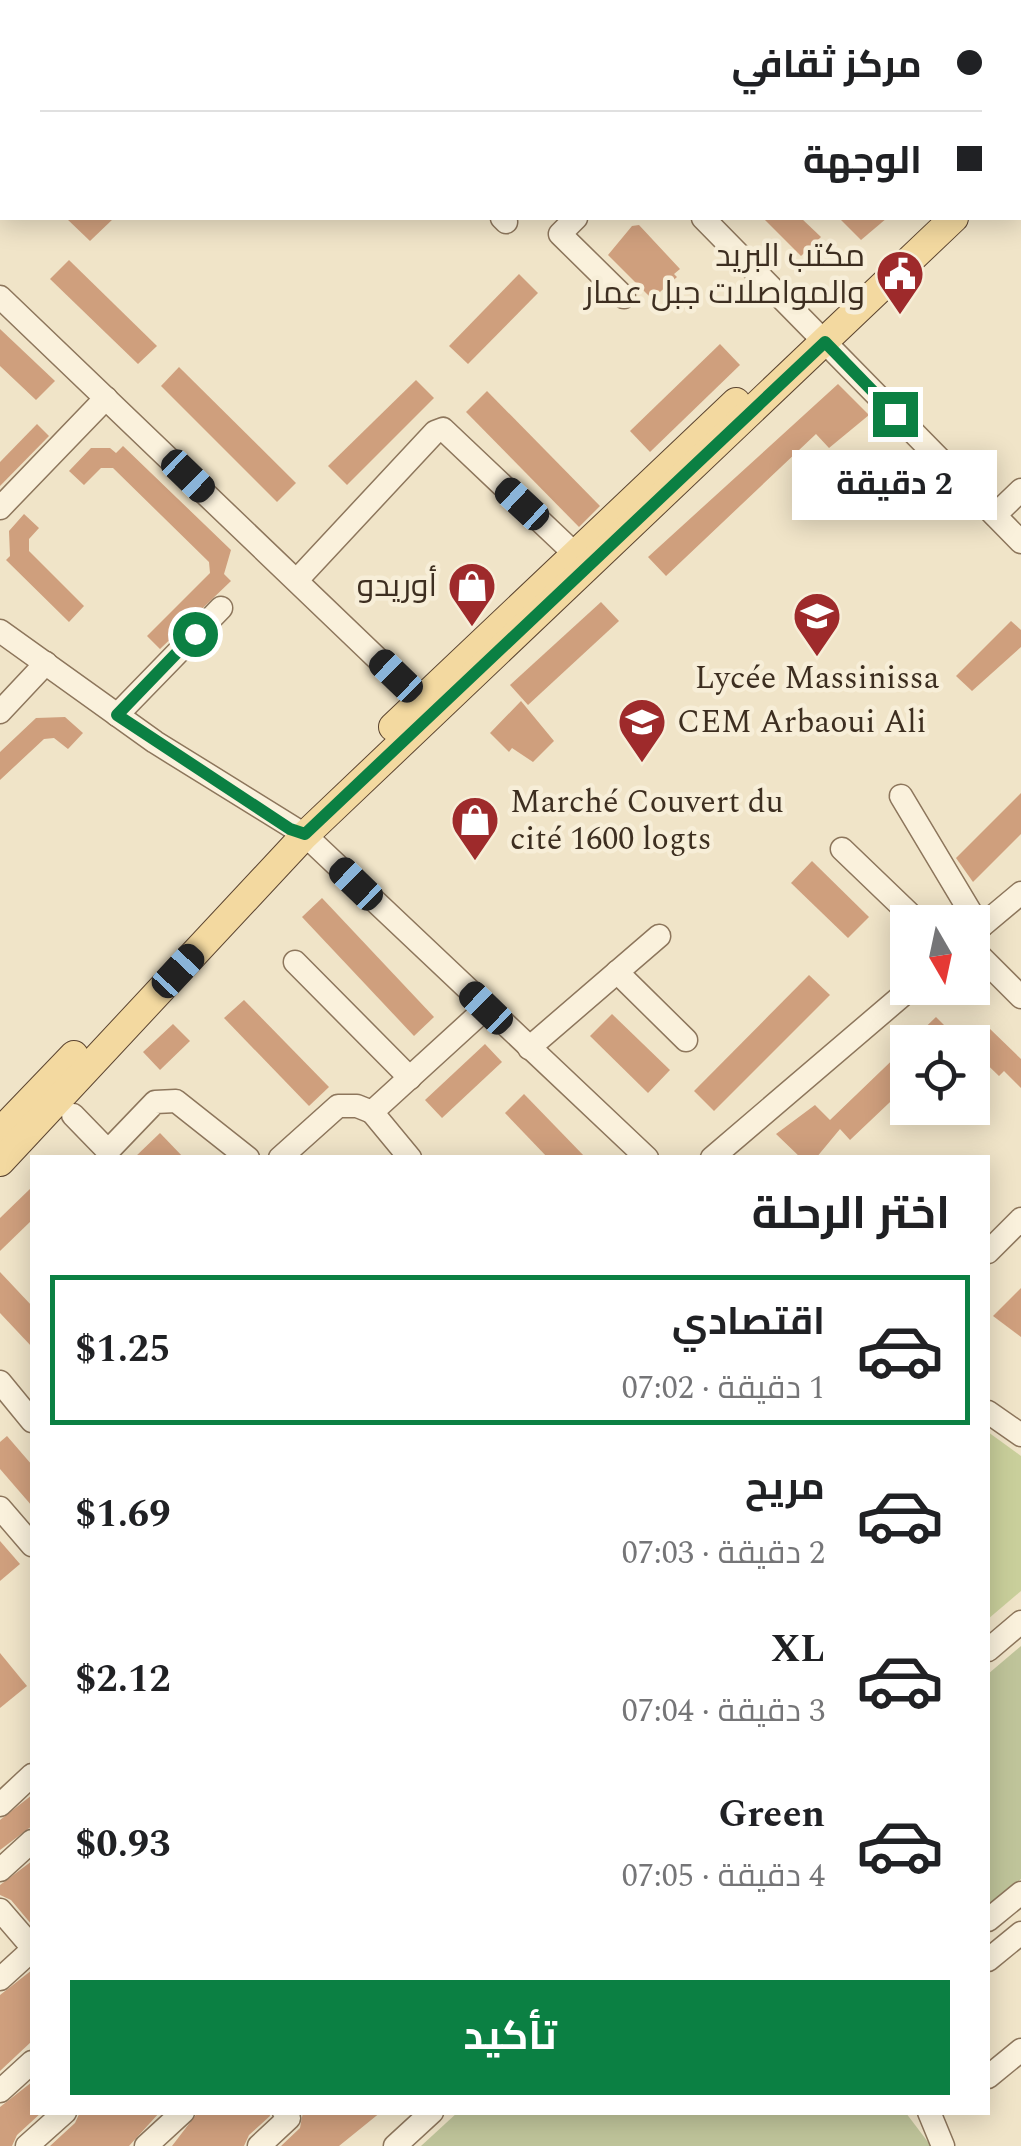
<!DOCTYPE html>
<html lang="ar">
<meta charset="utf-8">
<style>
body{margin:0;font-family:Spectral,Cairo,serif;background:#f2f2f2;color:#202124;direction:rtl;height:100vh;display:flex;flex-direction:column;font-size:38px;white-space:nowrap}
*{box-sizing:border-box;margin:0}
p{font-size:32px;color:#757577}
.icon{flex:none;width:55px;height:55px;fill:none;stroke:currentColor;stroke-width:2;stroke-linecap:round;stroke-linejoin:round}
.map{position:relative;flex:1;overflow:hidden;direction:ltr}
.drawer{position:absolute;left:30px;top:1155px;width:960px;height:960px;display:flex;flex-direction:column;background:#fff;border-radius:0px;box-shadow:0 5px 25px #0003;direction:rtl}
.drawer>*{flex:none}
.banner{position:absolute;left:0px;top:0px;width:1022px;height:220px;box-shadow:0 5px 25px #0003;direction:rtl;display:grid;align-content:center;height:220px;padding:0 40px;background:#fff}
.needle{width:65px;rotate:171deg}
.fabs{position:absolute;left:890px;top:905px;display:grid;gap:20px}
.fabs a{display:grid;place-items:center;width:100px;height:100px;border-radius:0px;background:#fff;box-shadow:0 5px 25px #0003;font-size:50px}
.end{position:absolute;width:45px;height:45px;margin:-22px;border:12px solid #0b8043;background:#fff;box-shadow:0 0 0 5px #fff}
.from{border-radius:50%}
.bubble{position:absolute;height:70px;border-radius:0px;background:#fff;box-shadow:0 5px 25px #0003;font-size:32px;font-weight:700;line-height:70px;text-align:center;direction:rtl}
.car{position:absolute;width:30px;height:60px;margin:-30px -15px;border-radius:12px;box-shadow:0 0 8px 2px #0007;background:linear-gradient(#222 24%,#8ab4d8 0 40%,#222 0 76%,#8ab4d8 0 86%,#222 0)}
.banner b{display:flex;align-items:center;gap:35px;height:95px;font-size:38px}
.banner b+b{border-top:2px solid #e0e0e0}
.banner i{width:25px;height:25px;background:#202124}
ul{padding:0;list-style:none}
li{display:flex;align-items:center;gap:30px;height:150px;margin:0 20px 15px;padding:0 20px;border:5px solid transparent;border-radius:0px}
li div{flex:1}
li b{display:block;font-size:38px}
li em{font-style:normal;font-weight:700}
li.selected{border-color:#0b8043}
li>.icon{width:90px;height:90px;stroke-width:1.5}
h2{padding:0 40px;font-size:45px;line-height:120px}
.button{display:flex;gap:20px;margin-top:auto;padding:20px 40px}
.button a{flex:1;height:115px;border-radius:0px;background:#0b8043;color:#fff;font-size:40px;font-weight:700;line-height:115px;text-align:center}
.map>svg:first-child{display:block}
.green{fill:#c9cf9b}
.cemetery{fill:#bfc49a}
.building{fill:#cf9f7d}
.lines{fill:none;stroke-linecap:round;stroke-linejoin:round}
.minor-casing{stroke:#8d765c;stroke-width:25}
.major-casing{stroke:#5b4430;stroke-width:30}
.minor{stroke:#faf1dc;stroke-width:22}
.major{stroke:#f3d9a0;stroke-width:28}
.route{stroke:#0b8043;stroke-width:12}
.labels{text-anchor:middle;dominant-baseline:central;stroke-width:9;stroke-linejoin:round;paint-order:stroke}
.poi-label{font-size:32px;fill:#3d2e20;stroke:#f7eed8;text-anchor:end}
</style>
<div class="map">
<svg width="1021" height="2146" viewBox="0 0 1021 2146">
<rect width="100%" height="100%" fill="#f0e4c8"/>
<path class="green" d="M988 1432 1021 1456V1591L988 1619Z"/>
<g class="cemetery">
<path d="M1021 1646V1879L988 1907V1674Z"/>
<path d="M458 2112 906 2113 931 2146H421Z"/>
</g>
<g class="building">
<path d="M66 218H114L90 241Z"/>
<path d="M763 218H801L821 237 801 256Z"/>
<path d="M839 218H887L861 240Z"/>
<path d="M639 225 680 269 674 274 677 277 652 299 608 255 632 226Z"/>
<path d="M69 260 157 346 138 364 50 279Z"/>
<path d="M519 274 538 293 468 364 449 346Z"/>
<path d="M0 329 55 381 36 400 0 366Z"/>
<path d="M720 344 740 365 650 452 630 431Z"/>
<path d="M179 367 296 483 277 502 161 386Z"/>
<path d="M416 380 434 398 347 485 328 466Z"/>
<path d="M838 384 869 415 829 448 816 434 666 576 648 557Z"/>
<path d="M487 391 600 506 579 527 466 412Z"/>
<path d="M37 424 49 436 0 486V462Z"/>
<path d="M123 446 231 550 224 574 231 581 160 649 147 636 210 573 209 562 113 468H101L84 485 69 471 91 448H110L116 453Z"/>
<path d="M24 514 39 528 29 539V551L84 606 69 622 6 560 10 556 9 531Z"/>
<path d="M601 602 619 621 528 705 510 685Z"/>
<path d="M1011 621 1021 630V647L972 691 956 676Z"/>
<path d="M521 701 554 741 533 762 512 748 509 752 490 733Z"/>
<path d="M65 717 83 733 68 749 54 738 44 739 0 780V752L36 718Z"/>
<path d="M1021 793V834L973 882 956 858Z"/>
<path d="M812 861 869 917 848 938 791 883Z"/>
<path d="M322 898 434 1017 414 1036 302 917Z"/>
<path d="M809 975 830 995 714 1111 694 1091Z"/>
<path d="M244 1000 329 1087 309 1106 224 1018Z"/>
<path d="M612 1014 670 1070 648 1093 590 1036Z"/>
<path d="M936 1017 961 1042H910Z"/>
<path d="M173 1024 190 1041 160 1070 143 1052Z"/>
<path d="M989 1028 1021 1059V1088L1004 1071 999 1076 972 1050Z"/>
<path d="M485 1044 502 1062 442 1118 425 1100Z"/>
<path d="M908 1045V1085L850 1140 840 1129 816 1158H801L776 1134 815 1105 830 1120Z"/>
<path d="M524 1094 586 1158H548L505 1113Z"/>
<path d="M160 1133 184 1158H134Z"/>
<path d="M32 1187V1220L0 1251V1218Z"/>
<path d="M0 1272 32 1306V1347L0 1313Z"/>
<path d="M1021 1288V1337L993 1316Z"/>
<path d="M7 1436 32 1465V1506L0 1469V1442Z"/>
<path d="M0 1541 20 1564 0 1581Z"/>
<path d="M0 1653 27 1686 0 1708Z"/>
<path d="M32 1795V1826L0 1850V1820Z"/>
<path d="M32 1861V1925L11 1900 0 1895V1885Z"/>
<path d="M32 1970V2041L0 2071V1995Z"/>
<path d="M32 2082V2112H42L17 2135 12 2146H0V2107Z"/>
<path d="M80 2112H160L129 2146H50L75 2123Z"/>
<path d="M198 2112H269L270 2116 249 2135 244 2146H172Z"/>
<path d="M303 2112H381L339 2146H281L300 2128Z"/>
</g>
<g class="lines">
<g class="minor-casing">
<g id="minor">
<path d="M122 0 124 2"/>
<path d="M497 0 499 2"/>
<path d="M211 2 213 0"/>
<path d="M748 2 751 0"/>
<path d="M1020 48 1021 47"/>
<path d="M1020 74 1021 75"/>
<path d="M0 204 2 202"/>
<path d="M502 218 506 222"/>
<path d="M576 218 560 234 624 297"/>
<path d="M703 218 1021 542"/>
<path d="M0 297 431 710"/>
<path d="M0 508 106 398"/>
<path d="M995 515 1021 490"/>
<path d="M297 580 435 432 443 429 575 554"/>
<path d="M0 631 155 742 305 835 647 1158"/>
<path d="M0 712 46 663"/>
<path d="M117 715 221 608"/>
<path d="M901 796 980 928"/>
<path d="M842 849 918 922"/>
<path d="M972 934 1021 893"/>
<path d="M972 948 1021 997"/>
<path d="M295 962 410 1078"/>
<path d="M617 972 686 1040"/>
<path d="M529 1048 659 936"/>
<path d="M372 1112 410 1158"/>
<path d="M73 1115 108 1151 155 1102 176 1101 248 1158"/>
<path d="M280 1158 338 1106H357L372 1112 486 1008"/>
<path d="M712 1158 911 988"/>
<path d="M988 1252 1021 1219"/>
<path d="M0 1382 32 1421"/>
<path d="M988 1412 1021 1435"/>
<path d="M0 1508 32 1545"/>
<path d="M988 1650 1021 1622"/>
<path d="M0 1805 32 1775"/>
<path d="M0 1870 32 1841"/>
<path d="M0 1910 32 1947"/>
<path d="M988 1920 1021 1893"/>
<path d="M988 1960 1021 1933"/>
<path d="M0 1979 32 1950"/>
<path d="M988 2077 1021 2050"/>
<path d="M0 2091 32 2062"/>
<path d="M929 2112 943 2146"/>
<path d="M27 2146 65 2112"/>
<path d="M146 2146 183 2112"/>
<path d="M259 2146 289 2118 284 2112"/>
<path d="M395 2146 432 2112"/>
</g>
</g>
<g class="major-casing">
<g id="major">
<path d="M1020 128 1021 127"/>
<path d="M1020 154 1021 153"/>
<path d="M393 727 736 402"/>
<path d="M0 1132 74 1055"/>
<path d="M0 1162 305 835 954 218"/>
</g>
</g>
<use href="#minor" class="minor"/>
<use href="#major" class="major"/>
</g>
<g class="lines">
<path class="route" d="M195 634 117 715 290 829 305 834 825 342 895 414"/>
</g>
<defs>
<g id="civic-pin" transform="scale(2.5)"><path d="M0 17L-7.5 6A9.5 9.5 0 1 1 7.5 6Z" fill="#9e2a2b" stroke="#f7eed8"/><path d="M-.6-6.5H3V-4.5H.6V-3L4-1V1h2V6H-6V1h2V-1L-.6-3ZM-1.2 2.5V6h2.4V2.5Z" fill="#fff"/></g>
<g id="shop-pin" transform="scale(2.5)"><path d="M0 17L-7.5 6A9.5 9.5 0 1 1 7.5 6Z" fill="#9e2a2b" stroke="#f7eed8"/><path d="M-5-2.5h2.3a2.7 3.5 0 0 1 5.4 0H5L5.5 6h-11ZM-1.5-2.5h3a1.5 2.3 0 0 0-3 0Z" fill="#fff"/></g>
<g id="school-pin" transform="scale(2.5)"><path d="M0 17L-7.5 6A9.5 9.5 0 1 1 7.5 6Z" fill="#9e2a2b" stroke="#f7eed8"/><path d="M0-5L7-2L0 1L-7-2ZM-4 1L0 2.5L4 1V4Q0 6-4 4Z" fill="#fff"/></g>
</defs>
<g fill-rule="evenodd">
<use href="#civic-pin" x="900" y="274"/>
<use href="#shop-pin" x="472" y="586"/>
<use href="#school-pin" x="817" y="616"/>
<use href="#school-pin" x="642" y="722"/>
<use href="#shop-pin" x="475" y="820"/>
</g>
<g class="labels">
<g class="poi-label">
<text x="865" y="256">مكتب البريد<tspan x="865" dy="37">والمواصلات جبل عمار</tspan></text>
<text x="437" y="586">أوريدو</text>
<text x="817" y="678" text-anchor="middle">Lycée Massinissa</text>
<text x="677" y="722" text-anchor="start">CEM Arbaoui Ali</text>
<text x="510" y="802" text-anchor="start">Marché Couvert du<tspan x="510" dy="37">cité 1600 logts</tspan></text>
</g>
</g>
</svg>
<div class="fabs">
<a><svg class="needle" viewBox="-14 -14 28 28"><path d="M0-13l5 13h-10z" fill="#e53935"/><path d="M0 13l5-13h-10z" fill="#757577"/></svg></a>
<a><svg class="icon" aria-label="locate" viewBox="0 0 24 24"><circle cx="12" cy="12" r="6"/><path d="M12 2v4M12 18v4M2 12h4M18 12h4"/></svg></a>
</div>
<i class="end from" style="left:195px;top:634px"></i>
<i class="end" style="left:895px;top:414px"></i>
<div class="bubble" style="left:792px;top:450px;width:205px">2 دقيقة</div>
<i class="car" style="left:188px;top:476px;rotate:134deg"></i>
<i class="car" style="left:522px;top:504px;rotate:313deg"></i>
<i class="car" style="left:396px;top:676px;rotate:314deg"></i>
<i class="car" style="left:356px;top:884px;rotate:314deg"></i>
<i class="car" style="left:178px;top:971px;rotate:43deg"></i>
<i class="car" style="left:486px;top:1008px;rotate:314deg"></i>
<div class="banner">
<b><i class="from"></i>مركز ثقافي</b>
<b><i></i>الوجهة</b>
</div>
<section class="drawer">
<h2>اختر الرحلة</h2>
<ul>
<li class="selected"><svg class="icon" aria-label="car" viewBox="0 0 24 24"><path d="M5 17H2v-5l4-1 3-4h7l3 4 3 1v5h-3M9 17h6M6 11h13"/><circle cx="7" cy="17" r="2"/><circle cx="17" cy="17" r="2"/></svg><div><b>اقتصادي</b><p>1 دقيقة · 07:02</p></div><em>$1.25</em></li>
<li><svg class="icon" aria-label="car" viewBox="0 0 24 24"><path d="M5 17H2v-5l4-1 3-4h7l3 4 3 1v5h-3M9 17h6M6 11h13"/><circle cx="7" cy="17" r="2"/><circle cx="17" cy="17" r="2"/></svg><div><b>مريح</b><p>2 دقيقة · 07:03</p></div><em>$1.69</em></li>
<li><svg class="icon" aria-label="car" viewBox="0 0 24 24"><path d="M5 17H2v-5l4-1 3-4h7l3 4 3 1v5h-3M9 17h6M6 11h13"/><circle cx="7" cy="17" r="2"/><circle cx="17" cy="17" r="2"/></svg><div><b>XL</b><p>3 دقيقة · 07:04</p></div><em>$2.12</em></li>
<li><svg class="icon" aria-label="car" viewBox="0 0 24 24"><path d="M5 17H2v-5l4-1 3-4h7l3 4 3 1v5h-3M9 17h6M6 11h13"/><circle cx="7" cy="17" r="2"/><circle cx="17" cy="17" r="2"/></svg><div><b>Green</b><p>4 دقيقة · 07:05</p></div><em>$0.93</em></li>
</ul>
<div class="button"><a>تأكيد</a></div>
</section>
</div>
